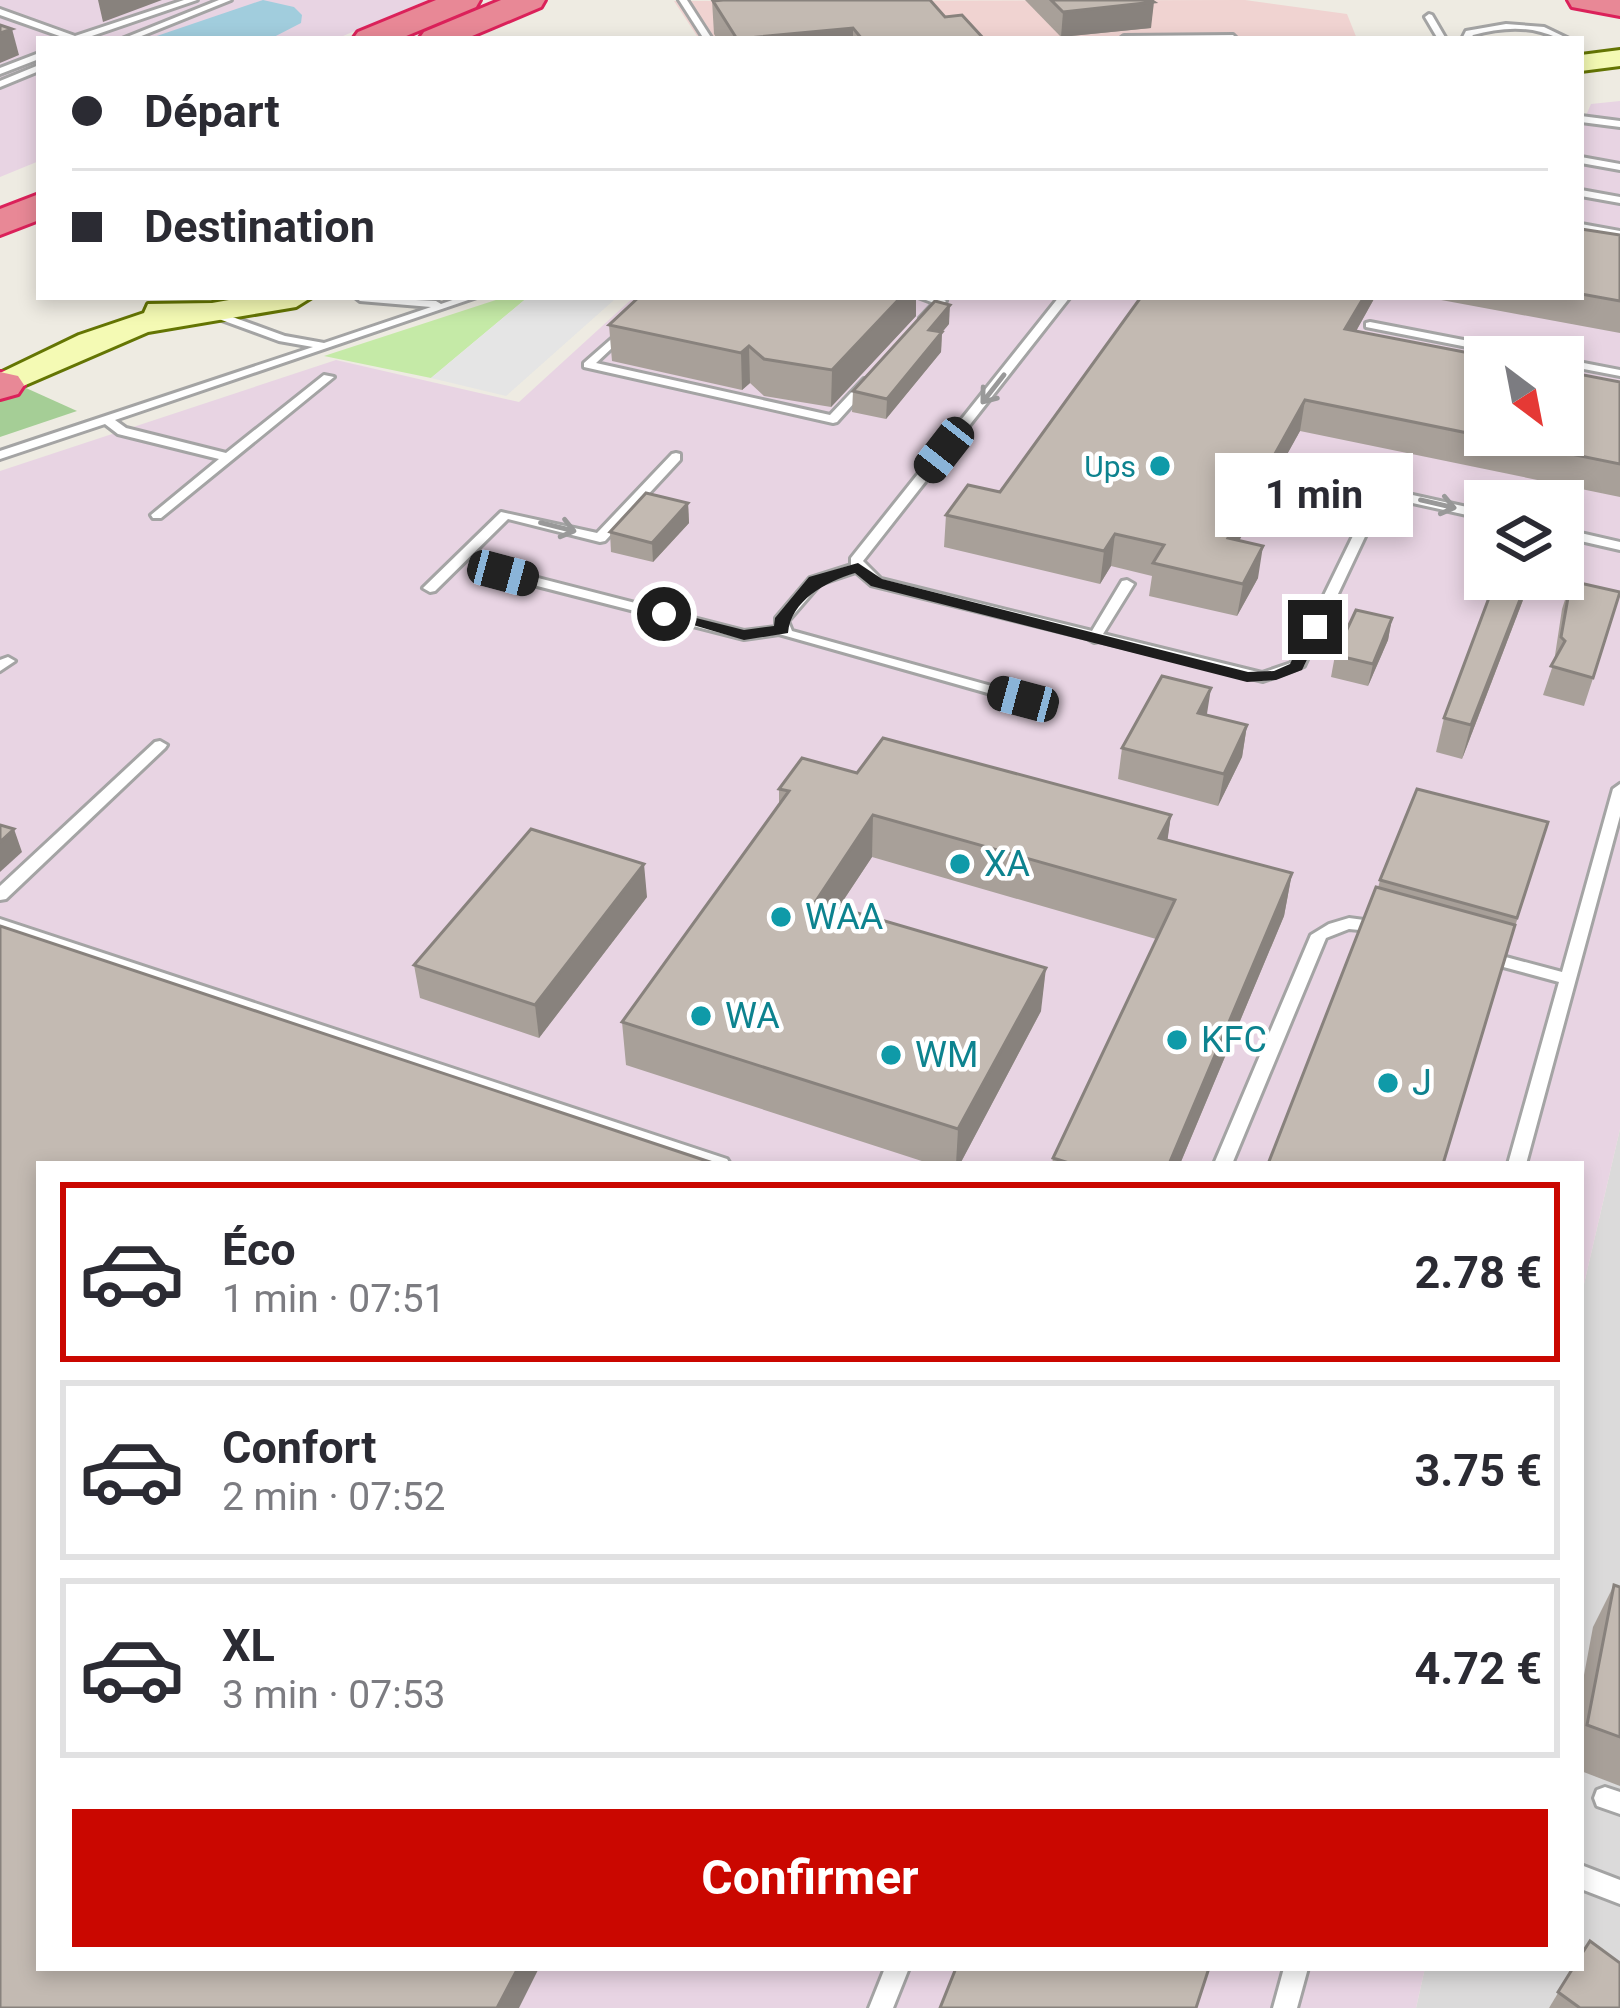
<!DOCTYPE html>
<html lang="fr">
<meta charset="utf-8">
<style>
body{margin:0;font-family:Roboto,sans-serif;background:#f2f2f3;color:#2b2b33;height:100vh;display:flex;flex-direction:column;font-size:45px;white-space:nowrap}
*{box-sizing:border-box;margin:0}
p{font-size:39px;color:#7c7c81}
.icon{flex:none;width:66px;height:66px;fill:none;stroke:currentColor;stroke-width:2;stroke-linecap:round;stroke-linejoin:round}
.map{position:relative;flex:1;overflow:hidden}
.sheet{position:absolute;left:36px;top:1161px;width:1548px;height:810px;display:flex;flex-direction:column;background:#fff;border-radius:0px;box-shadow:0 6px 18px #0003}
.sheet>*{flex:none}
.hud{position:absolute;left:36px;top:36px;width:1548px;height:264px;border-radius:0px;box-shadow:0 6px 18px #0003;display:grid;align-content:center;height:264px;padding:0 36px;background:#fff}
.needle{width:78px;rotate:148deg}
.buttons{position:absolute;left:1464px;top:336px;display:grid;gap:24px}
.buttons a{display:grid;place-items:center;width:120px;height:120px;border-radius:0px;background:#fff;box-shadow:0 6px 18px #0003;font-size:60px}
.end{position:absolute;width:54px;height:54px;margin:-27px;border:15px solid #1d1d1d;background:#fff;box-shadow:0 0 0 6px #fff}
.from{border-radius:50%}
.bubble{position:absolute;height:84px;border-radius:0px;background:#fff;box-shadow:0 6px 18px #0003;font-size:39px;font-weight:700;line-height:84px;text-align:center}
.car{position:absolute;width:36px;height:72px;margin:-36px -18px;border-radius:15px;box-shadow:0 0 9px 3px #0007;background:linear-gradient(#222 24%,#8ab4d8 0 40%,#222 0 76%,#8ab4d8 0 86%,#222 0)}
.hud b{display:flex;align-items:center;gap:42px;height:114px;font-size:45px}
.hud b+b{border-top:3px solid #e1e1e2}
.hud i{width:30px;height:30px;background:#2b2b33}
ul{padding:21px 0 0;list-style:none}
li{display:flex;align-items:center;gap:36px;height:180px;margin:0 24px 18px;padding:0 12px;border:6px solid #e1e1e2;border-radius:0px}
li div{flex:1}
li b{display:block;font-size:45px}
li em{font-style:normal;font-weight:700}
li.active{border-color:#ca0700}
li>.icon{width:108px;height:108px;stroke-width:1.5}
.cta{display:flex;gap:24px;margin-top:auto;padding:24px 36px}
.cta a{flex:1;height:138px;border-radius:0px;background:#ca0700;color:#fff;font-size:48px;font-weight:700;line-height:138px;text-align:center}
.map>svg:first-child{display:block}
.residential{fill:#dbdada}
.commercial{fill:#f0d3d1}
.industrial{fill:#e8d4e3;fill-rule:evenodd}
.grass{fill:#c5eaa7}
.forest{fill:#a5ce96}
.parking{fill:#e5e5e5}
.water{fill:#a1cddd}
.lines{fill:none;stroke-linecap:round;stroke-linejoin:round}
.lane-casing{stroke:#a4a4a4;stroke-width:6}
.secondary-casing{stroke:#647503;stroke-width:6}
.highway-casing{stroke:#db215a;stroke-width:6}
.lane{fill:#fff;fill-rule:evenodd}
.secondary{fill:#f4fab4;fill-rule:evenodd}
.highway{fill:#e88896;fill-rule:evenodd}
.wall{fill:#a8a099}
.shaded-wall{fill:#88827d}
.building{fill:#c3bab2;stroke:#88827d;stroke-width:3}
.oneway{stroke:#999}
.route{fill:#1d1d1d}
.culture-dot{fill:#0f9aa8;stroke:#fff;stroke-width:4.5}
.labels{text-anchor:middle;dominant-baseline:central;stroke-width:9;stroke-linejoin:round;paint-order:stroke}
.far-culture-label{font-size:30px;fill:#0d838f;stroke:#fff;text-anchor:end}
.culture-label{font-size:36px;fill:#0d838f;stroke:#fff;text-anchor:start}
</style>
<div class="map">
<svg width="1620" height="2008" viewBox="0 0 1620 2008">
<rect width="100%" height="100%" fill="#eeebe2"/>
<path class="residential" d="M1620 1129V2008H1416L1425 1968H1581V1297Z"/>
<path class="commercial" d="M1245 0 1347 14 1357 39H699L674 1Z"/>
<g class="industrial">
<path d="M0 0H428L336 39H39V161L0 177Z"/>
<path d="M1620 101V1129L1581 1297V1164H39V1968H1425L1416 2008H0V471L336 360 519 402 634 297H1581V127L1591 104ZM1485 357H1563V435H1485ZM1485 501H1563V579H1485Z"/>
</g>
<path class="grass" d="M505 297H528L431 378 324 356Z"/>
<path class="forest" d="M26 388 77 411 0 437V400Z"/>
<path class="parking" d="M528 297 614 300 506 396 431 378Z"/>
<path class="water" d="M263 0 294 7 302 15 301 23 270 39H148Z"/>
<g class="lines">
<g class="lane-casing">
<g id="lane">
<path d="M184 0H197L83 39H68L0 15V9L75 36Z"/>
<path d="M219 0H231L134 39H122Z"/>
<path d="M679 0H687L712 39H704Z"/>
<path d="M1429 14 1432 15 1446 39H1438L1425 17Z"/>
<path d="M1506 24 1544 27 1569 39C1558 39 1552 35 1541 32 1519 26 1495 29 1473 35L1470 39H1462L1466 31Z"/>
<path d="M1233 35 1237 39H1120L1124 36Z"/>
<path d="M39 53V59L0 74V68Z"/>
<path d="M39 65V71L0 87V81Z"/>
<path d="M1581 116 1620 121V127L1581 122Z"/>
<path d="M1581 157 1620 164V170L1581 163Z"/>
<path d="M1581 190 1620 197V203L1581 196Z"/>
<path d="M1581 224 1620 231V237L1581 230Z"/>
<path d="M355 297 436 301 441 304 461 297H477L115 420 126 428 226 453 324 375 334 377 161 518H153L151 515 219 459 118 434 105 424 0 459V451L313 347 279 341 208 315V311H216L285 336 324 343 431 307 360 301Z"/>
<path d="M918 297H938L946 301 930 320 926 321 920 318 934 303Z"/>
<path d="M1059 297H1070L863 561 881 579 1092 631 1122 581 1127 580 1134 584 1103 634 1262 673 1291 663 1370 501 1408 494 1485 511V519L1408 502 1379 507 1304 666 1263 681 1099 641 1094 642 1087 638 871 585 856 572 820 584 788 621 792 631 1028 696 1030 699 1028 702 1023 703 779 634 744 639 498 576 496 573 503 569 744 631 776 627V618L810 578 851 565V558Z"/>
<path d="M1370 322 1536 354 1542 357H1518L1366 327V323Z"/>
<path d="M625 327 629 328V332L596 363 830 415 864 379 874 381 837 422 833 423 584 367V363Z"/>
<path d="M1563 359 1620 370V376L1563 365Z"/>
<path d="M676 453 680 454V460L605 541 600 542 508 519 435 591 430 592 423 588 501 512 597 533 672 454Z"/>
<path d="M1563 529 1620 542V550L1563 537Z"/>
<path d="M8 657 15 661 0 671V660Z"/>
<path d="M160 741 167 745 165 748 6 899 0 900V886L155 742Z"/>
<path d="M1620 784V816L1526 1164H1508L1559 982 1481 961 1479 957 1487 952 1562 972 1613 789Z"/>
<path d="M1349 918 1387 923 1389 927 1381 932 1349 929 1326 938 1232 1164H1214L1311 935 1329 924Z"/>
<path d="M0 919 727 1159 730 1164H701L0 930Z"/>
<path d="M1605 1787 1620 1792V1814L1597 1806 1594 1798 1597 1790Z"/>
<path d="M1581 1865 1620 1880V1904L1581 1889Z"/>
<path d="M885 1968H909L893 2008H869Z"/>
<path d="M1284 1968H1308L1297 2008H1273Z"/>
</g>
</g>
<g class="secondary-casing">
<g id="secondary">
<path d="M1620 50V66L1581 71V55Z"/>
<path d="M246 297H312L296 307 148 332 0 396V373L79 335 144 313 148 304 212 303Z"/>
</g>
</g>
<g class="highway-casing">
<g id="highway">
<path d="M436 0H480L476 7 399 39H353L358 32Z"/>
<path d="M501 0H545L541 7 465 39H419L424 32Z"/>
<path d="M1568 0H1620V16L1572 7Z"/>
<path d="M39 194V220L0 235V209Z"/>
<path d="M0 372 18 376 24 385 18 394 0 399Z"/>
</g>
</g>
<use href="#lane" class="lane"/>
<use href="#secondary" class="secondary"/>
<use href="#highway" class="highway"/>
</g>
<g class="wall">
<path d="M712 0H930L945 17 984 39H717L714 34Z"/>
<path d="M1025 0H1151V28L1061 37Z"/>
<path d="M1581 229 1620 235V333L1425 297H1581Z"/>
<path d="M1141 297H1375L1356 331 1620 382V497L1300 431 1239 540 1258 578 1237 616 1149 596 1152 576 1111 566 1100 584 944 547 946 515 1000 492Z"/>
<path d="M916 316 831 407 764 396 750 383 742 390 612 361 609 325Z"/>
<path d="M949 324 942 332 941 352 886 419 852 412 853 391Z"/>
<path d="M688 503 689 523 653 562 611 552 610 532Z"/>
<path d="M1571 581 1612 620 1584 706 1543 695 1554 662 1562 609Z"/>
<path d="M1523 600 1462 759 1436 752 1444 718Z"/>
<path d="M1392 618 1388 640 1368 686 1331 677 1335 655Z"/>
<path d="M1207 715 1247 725 1242 757 1218 806 1118 779 1122 748Z"/>
<path d="M857 773 1171 815 1167 840 1292 873 1284 916 1180 1164H1052L1053 1158 1156 939 872 857 839 907 1041 1011 960 1164H931L626 1065 622 1022 779 804V789Z"/>
<path d="M1548 822 1507 952 1378 888 1380 880Z"/>
<path d="M647 897 539 1038 420 998 414 965Z"/>
<path d="M1614 1585 1620 1587V1786L1581 1771V1691L1593 1627Z"/>
<path d="M1573 1968 1620 2008H1549Z"/>
</g>
<g class="shaded-wall">
<path d="M98 0H162L103 22Z"/>
<path d="M1154 2 1151 28 1061 37 1063 12Z"/>
<path d="M853 28V39H741Z"/>
<path d="M12 29 19 55 0 63V33Z"/>
<path d="M901 297H916V316L831 407 832 370Z"/>
<path d="M1364 297H1375L1340 360 1345 329Z"/>
<path d="M950 305 949 324 928 349 929 330Z"/>
<path d="M942 332 941 352 886 419 887 399Z"/>
<path d="M749 346 750 383 742 390 741 353Z"/>
<path d="M1305 400 1300 431 1223 570 1228 538Z"/>
<path d="M688 503 689 523 653 562 652 543Z"/>
<path d="M1115 534 1111 566 1100 584 1104 551Z"/>
<path d="M1263 546 1258 578 1237 616 1243 584Z"/>
<path d="M1528 579 1523 600 1462 759 1471 725Z"/>
<path d="M1392 618 1388 640 1368 686 1373 664Z"/>
<path d="M1211 688 1206 720 1198 713Z"/>
<path d="M1247 725 1242 757 1218 806 1224 774Z"/>
<path d="M873 815 872 857 815 943 816 901Z"/>
<path d="M1171 815 1165 858 1159 838Z"/>
<path d="M14 829 22 852 0 872V842Z"/>
<path d="M644 864 647 897 539 1038 535 1005Z"/>
<path d="M1292 873 1284 916 1180 1164H1169Z"/>
<path d="M1046 968 1041 1011 960 1164H956L958 1129Z"/>
<path d="M518 1968H539L519 2008H497Z"/>
</g>
<g class="building">
<path d="M723 0H930L945 17 962 15 984 39H862L853 28 737 39 713 1Z"/>
<path d="M1051 0H1151L1154 2 1063 12Z"/>
<path d="M0 25 12 29 0 33Z"/>
<path d="M1581 229 1620 235V301L1581 294Z"/>
<path d="M639 297H901L832 370 764 359 749 346 741 353 609 325Z"/>
<path d="M1141 297H1364L1345 329 1490 357H1485V435H1563V371L1620 382V464L1305 400 1228 538 1263 546 1243 584 1153 563 1164 545 1115 534 1104 551 946 515 968 485 1000 492Z"/>
<path d="M935 301 950 305 929 330 942 332 887 399 853 391Z"/>
<path d="M646 493 688 503 652 543 610 532Z"/>
<path d="M1496 579H1528L1471 725 1444 718Z"/>
<path d="M1571 581 1620 592 1593 678 1551 666 1565 641 1561 637Z"/>
<path d="M1356 610 1392 618 1373 664 1335 655Z"/>
<path d="M1162 676 1211 688 1198 713 1247 725 1224 774 1122 748Z"/>
<path d="M883 738 1171 815 1159 838 1292 873 1169 1164H1072L1053 1158 1175 900 873 815 816 901 1046 968 958 1129 622 1022 789 791 779 789 802 758 857 773Z"/>
<path d="M1417 789 1548 822 1517 918 1380 880Z"/>
<path d="M0 825 14 829 0 842Z"/>
<path d="M531 829 644 864 535 1005 414 965Z"/>
<path d="M1376 887 1515 925 1443 1164H1268Z"/>
<path d="M0 926 716 1164H39V1968H518L497 2008H0Z"/>
<path d="M1614 1585 1620 1587V1737L1587 1725Z"/>
<path d="M1590 1941 1620 1963V2008H1580L1558 1992 1573 1968H1581V1955Z"/>
<path d="M956 1968H1209L1196 2008H940Z"/>
</g>
<defs><path id="oneway-shaft" d="M-6 0H5M1.5-3L5.5 0L1.5 3" fill="none" stroke-width="1.6" stroke-linecap="round" stroke-linejoin="round" transform="scale(3)"/></defs>
<g class="oneway">
<use href="#oneway-shaft" transform="translate(993 389) rotate(128)"/>
<use href="#oneway-shaft" transform="translate(1438 504) rotate(13)"/>
<use href="#oneway-shaft" transform="translate(558 527) rotate(14)"/>
</g>
<path class="route" d="M858 563 882 579 1248 672 1274 671 1290 664 1309 624 1323 627 1302 670 1276 680 1247 682 871 586 855 573C826 582 791 600 788 633L782 634 744 640 656 614 664 610 744 630 774 626 775 618 809 577Z"/>
<g class="culture-dot">
<circle cx="1160" cy="466" r="12"/>
<circle cx="960" cy="864" r="12"/>
<circle cx="781" cy="917" r="12"/>
<circle cx="701" cy="1016" r="12"/>
<circle cx="1177" cy="1040" r="12"/>
<circle cx="891" cy="1055" r="12"/>
<circle cx="1388" cy="1083" r="12"/>
</g>
<g class="labels">
<g class="far-culture-label">
<text x="1136" y="466">Ups</text>
</g>
<g class="culture-label">
<text x="984" y="864">XA</text>
<text x="805" y="917">WAA</text>
<text x="725" y="1016">WA</text>
<text x="1201" y="1040">KFC</text>
<text x="915" y="1055">WM</text>
<text x="1412" y="1083">J</text>
</g>
</g>
</svg>
<div class="buttons">
<a><svg class="needle" viewBox="-14 -14 28 28"><path d="M0-13l5 13h-10z" fill="#e53935"/><path d="M0 13l5-13h-10z" fill="#7c7c81"/></svg></a>
<a><svg class="icon" aria-label="layers" viewBox="0 0 24 24"><path d="M12 4l9 5-9 5-9-5zM3 14l9 5 9-5"/></svg></a>
</div>
<i class="end from" style="left:664px;top:614px"></i>
<i class="end" style="left:1315px;top:627px"></i>
<div class="bubble" style="left:1215px;top:453px;width:198px">1 min</div>
<i class="car" style="left:944px;top:450px;rotate:218deg"></i>
<i class="car" style="left:503px;top:573px;rotate:105deg"></i>
<i class="car" style="left:1023px;top:699px;rotate:285deg"></i>
<div class="hud">
<b><i class="from"></i>Départ</b>
<b><i></i>Destination</b>
</div>
<section class="sheet">
<ul>
<li class="active"><svg class="icon" aria-label="car" viewBox="0 0 24 24"><path d="M5 17H2v-5l4-1 3-4h7l3 4 3 1v5h-3M9 17h6M6 11h13"/><circle cx="7" cy="17" r="2"/><circle cx="17" cy="17" r="2"/></svg><div><b>Éco</b><p>1 min · 07:51</p></div><em>2.78 €</em></li>
<li><svg class="icon" aria-label="car" viewBox="0 0 24 24"><path d="M5 17H2v-5l4-1 3-4h7l3 4 3 1v5h-3M9 17h6M6 11h13"/><circle cx="7" cy="17" r="2"/><circle cx="17" cy="17" r="2"/></svg><div><b>Confort</b><p>2 min · 07:52</p></div><em>3.75 €</em></li>
<li><svg class="icon" aria-label="car" viewBox="0 0 24 24"><path d="M5 17H2v-5l4-1 3-4h7l3 4 3 1v5h-3M9 17h6M6 11h13"/><circle cx="7" cy="17" r="2"/><circle cx="17" cy="17" r="2"/></svg><div><b>XL</b><p>3 min · 07:53</p></div><em>4.72 €</em></li>
</ul>
<div class="cta"><a>Confirmer</a></div>
</section>
</div>
